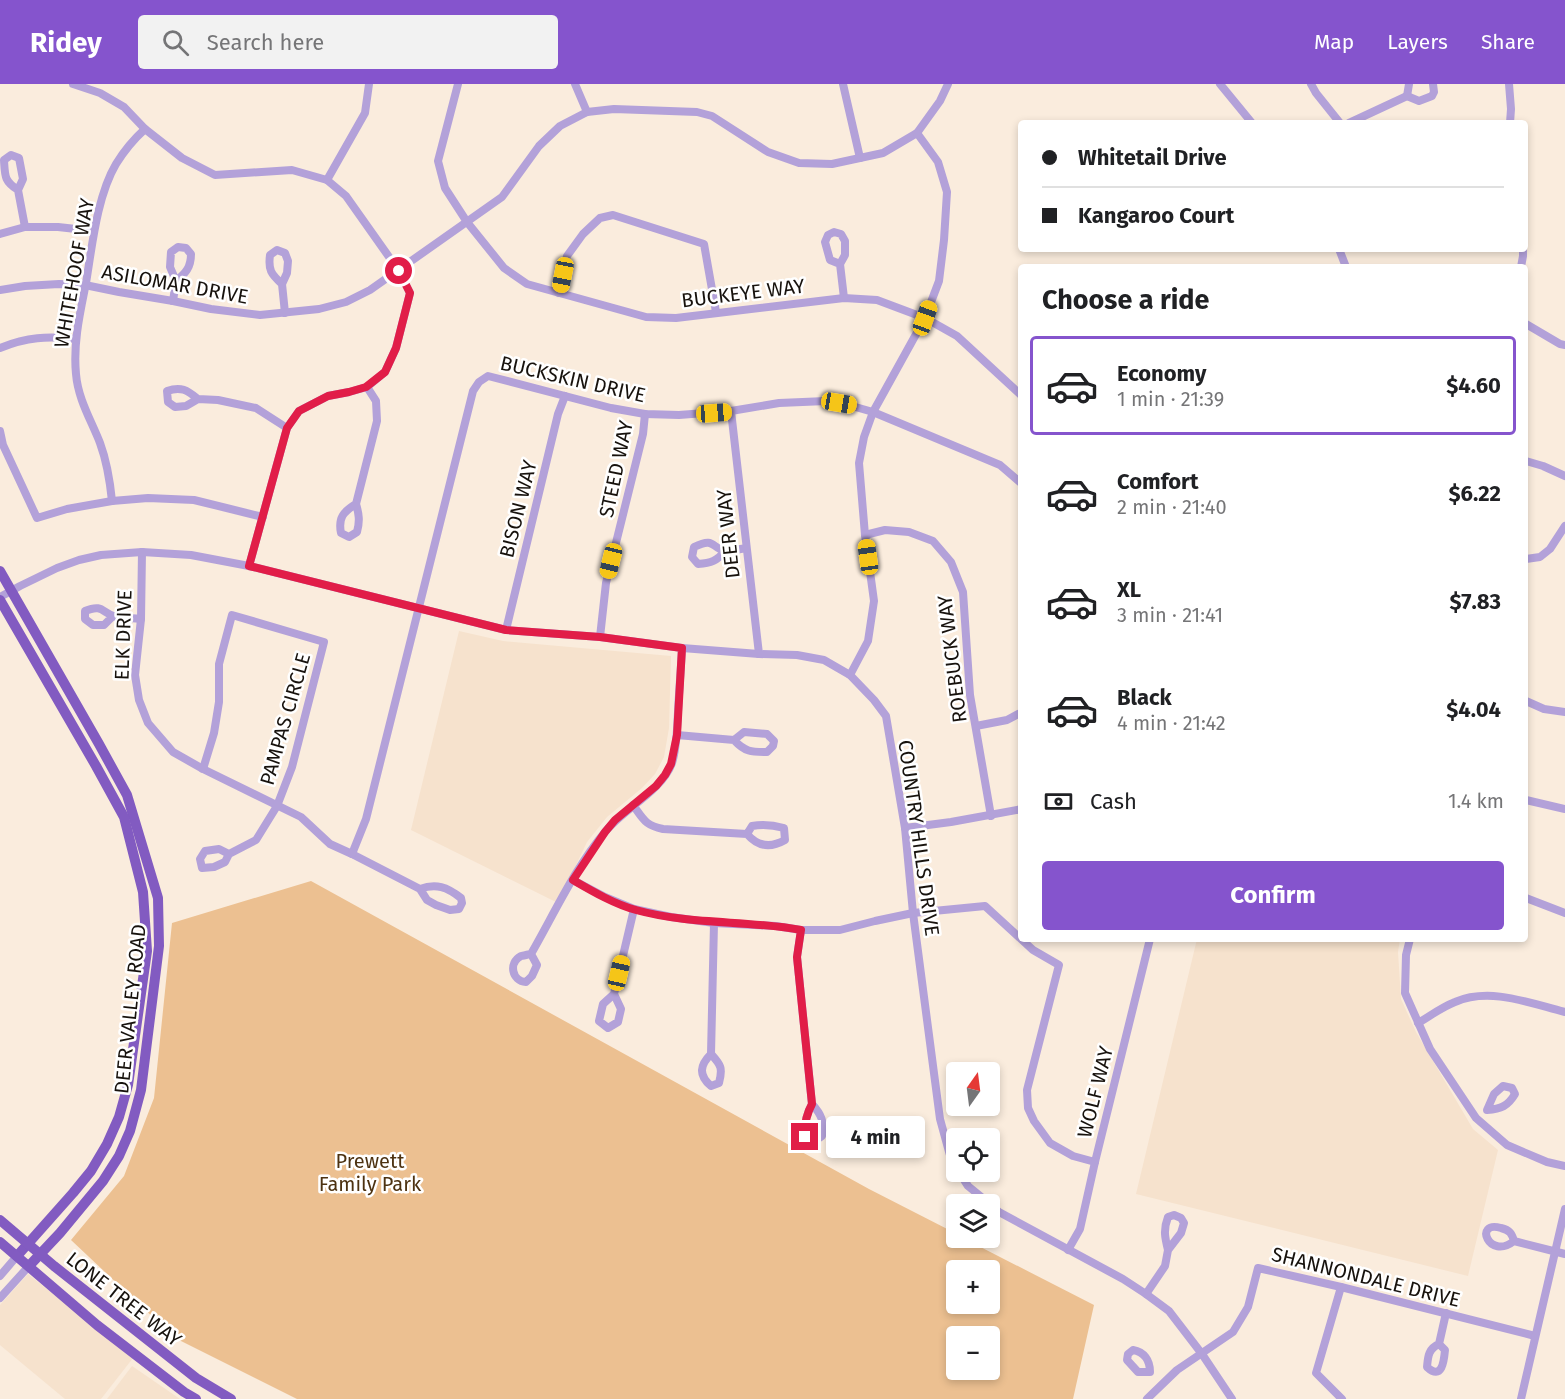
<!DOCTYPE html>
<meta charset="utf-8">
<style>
body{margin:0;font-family:"Fira Sans",sans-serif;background:#f2f2f2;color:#202124;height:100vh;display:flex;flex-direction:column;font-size:22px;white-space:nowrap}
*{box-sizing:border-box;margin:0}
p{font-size:20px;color:#757577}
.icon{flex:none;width:33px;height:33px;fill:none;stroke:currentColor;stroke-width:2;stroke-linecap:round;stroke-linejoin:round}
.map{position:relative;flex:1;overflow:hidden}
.details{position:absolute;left:1018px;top:180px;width:510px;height:678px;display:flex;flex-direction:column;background:#fff;border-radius:6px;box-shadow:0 3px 9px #0003}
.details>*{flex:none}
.banner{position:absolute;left:1018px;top:36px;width:510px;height:132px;border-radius:6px;box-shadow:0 3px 9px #0003;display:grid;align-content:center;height:132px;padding:0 24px;background:#fff}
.needle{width:39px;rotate:14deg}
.fabs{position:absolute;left:946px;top:978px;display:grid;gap:12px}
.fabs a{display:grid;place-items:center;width:54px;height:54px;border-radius:6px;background:#fff;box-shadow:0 3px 9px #0003;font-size:30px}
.end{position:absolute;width:27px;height:27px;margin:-14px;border:8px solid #e11d48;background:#fff;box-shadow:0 0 0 3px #fff}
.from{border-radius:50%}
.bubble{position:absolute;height:42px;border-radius:6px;background:#fff;box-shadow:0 3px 9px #0003;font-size:20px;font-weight:700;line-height:42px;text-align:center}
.car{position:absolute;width:18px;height:36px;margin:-18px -9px;border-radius:8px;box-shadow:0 0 4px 2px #0007;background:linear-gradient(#f5c518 24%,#345 0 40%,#f5c518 0 76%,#345 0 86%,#f5c518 0)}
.banner b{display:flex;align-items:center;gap:21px;height:57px;font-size:22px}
.banner b+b{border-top:2px solid #e0e0e0}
.banner i{width:15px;height:15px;background:#202124}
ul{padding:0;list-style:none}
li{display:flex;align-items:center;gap:18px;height:99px;margin:0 12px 9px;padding:0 12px;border:3px solid transparent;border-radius:6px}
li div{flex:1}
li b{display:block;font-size:22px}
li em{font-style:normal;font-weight:700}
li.active{border-color:#8554cd}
li>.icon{width:54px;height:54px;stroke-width:1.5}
h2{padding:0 24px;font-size:27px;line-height:72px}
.pay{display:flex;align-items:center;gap:15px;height:66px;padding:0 24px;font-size:22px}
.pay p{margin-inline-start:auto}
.cta{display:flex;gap:12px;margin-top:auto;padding:12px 24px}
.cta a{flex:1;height:69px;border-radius:6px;background:#8554cd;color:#fff;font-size:24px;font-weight:700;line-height:69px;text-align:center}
header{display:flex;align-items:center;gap:36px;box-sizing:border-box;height:84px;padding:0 30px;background:#8554cd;color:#fff}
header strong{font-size:28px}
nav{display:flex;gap:33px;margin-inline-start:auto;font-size:21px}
.search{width:420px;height:54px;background:#f2f2f2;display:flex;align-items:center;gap:15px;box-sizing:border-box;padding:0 21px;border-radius:6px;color:#757577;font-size:22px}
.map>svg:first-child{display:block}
.built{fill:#f6e2cd}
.green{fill:#ecc091;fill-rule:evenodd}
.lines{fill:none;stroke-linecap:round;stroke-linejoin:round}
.minor{stroke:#b3a1d9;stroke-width:8}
.major{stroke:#825bc1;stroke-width:10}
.route{stroke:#e11d48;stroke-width:8}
.labels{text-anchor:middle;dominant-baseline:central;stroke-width:5;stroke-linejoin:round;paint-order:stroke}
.street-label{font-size:20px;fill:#17120d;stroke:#fff}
.park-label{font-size:20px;fill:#4d3211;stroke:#fff}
</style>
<header>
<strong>Ridey</strong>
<div class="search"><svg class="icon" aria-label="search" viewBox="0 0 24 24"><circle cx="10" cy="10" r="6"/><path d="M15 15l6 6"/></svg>Search here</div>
<nav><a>Map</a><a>Layers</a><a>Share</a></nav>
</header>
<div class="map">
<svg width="1565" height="1315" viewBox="0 0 1565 1315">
<rect width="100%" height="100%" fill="#faecdd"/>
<g class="built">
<path d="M459 547 503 557 671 572 669 644 664 673 655 690 642 704 607 733 587 758 558 819 411 746Z"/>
<path d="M1197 855H1400L1398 868 1401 915 1416 948 1473 1045 1498 1066 1468 1192 1136 1110Z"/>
<path d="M28 1190 133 1274 101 1315H65L0 1261V1221Z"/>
<path d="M132 1282 180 1315H107Z"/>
</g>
<path class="green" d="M311 797 869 1105 957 1150V1154H963L1094 1221 1073 1315H297L175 1254 71 1156 124 1092 154 1014 172 839ZM957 1186H990V1220H957ZM957 1252H990V1286H957Z"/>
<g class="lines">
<g class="minor">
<path d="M73 0 100 9 124 23 145 45 182 74 215 91 292 86 327 96 346 112 399 187 410 209 396 264 385 288 367 303 349 308 328 312 299 327 287 344 249 482"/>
<path d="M458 0 438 77 445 104 467 138 504 184 527 200 646 233 676 234 844 214 877 216 925 234 957 252 1022 312"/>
<path d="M575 0 587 28"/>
<path d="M843 0 860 74"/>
<path d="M1220 0 1252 39"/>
<path d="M1311 0 1316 9 1340 39"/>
<path d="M1509 0 1511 25 1510 39"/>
<path d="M1407 12 1419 17 1432 12 1434 8 1433 0"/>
<path d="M1407 12 1409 0"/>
<path d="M1349 39 1407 12"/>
<path d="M327 96 365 29 369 0"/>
<path d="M18 106C4 97 5 92 4 76L11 71 19 74 23 95 18 106 25 143"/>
<path d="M0 150 25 143H58L94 147"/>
<path d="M1339 165 1346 183"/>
<path d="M840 180 830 176 825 158 828 151 834 148 841 150 845 157V171L840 180 844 214"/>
<path d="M1521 183 1523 172V165"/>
<path d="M282 200C271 190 268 186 270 171L277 166 285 169 288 177 287 189 282 200 285 229"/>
<path d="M0 206 25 202 59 200 85 201 119 208 173 217 211 225 260 231 319 225 346 218 370 206 502 113 539 62 560 42 587 28 614 25 697 28 712 32 768 68 799 79 832 80 883 69 917 49 940 17 948 0"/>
<path d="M559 209 567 172 583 150 600 134 613 131 704 160 716 228"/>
<path d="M173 217 176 197 170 183 171 168 178 163 186 164 191 170C191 183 186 189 176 197"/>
<path d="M1526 240 1560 260 1565 261"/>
<path d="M0 264C27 253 47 252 76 255"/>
<path d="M198 315C187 306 181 302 167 307L168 318 175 323 186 322 198 315 218 316 256 324 287 344"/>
<path d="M731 327 759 570"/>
<path d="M0 347 3 361 37 434 67 425 112 417 148 414 194 416 263 433"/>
<path d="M1526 377 1543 382 1565 392"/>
<path d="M112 417C110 397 107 378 100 359 91 336 78 315 76 290 73 259 80 229 86 199 92 163 97 112 116 80 124 67 134 55 145 45"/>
<path d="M356 420C343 428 338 434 341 449L349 453 357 448C360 437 359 430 356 420L377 337 376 317 367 303"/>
<path d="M865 451 885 446 909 448 933 457 951 478 963 508 970 611 991 732"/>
<path d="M725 467C717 477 711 479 698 480L692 473 694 463C716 452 711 465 726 467 732 467 740 465 746 464"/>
<path d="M142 468 141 535 135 591 139 616 148 639 173 668 203 685 301 733 330 760 352 770 420 805 427 816 436 821 450 826 459 825 462 819 461 814C447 803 436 799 420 805"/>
<path d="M1526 475 1540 473 1550 465 1565 442"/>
<path d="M0 513 20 502 57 484 79 476 101 471 142 468 191 471 249 482 506 546 600 553 682 564 759 570 797 571 824 576 850 591 874 616 886 632 905 744 913 829 940 1035 951 1075 957 1084"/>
<path d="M113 532 104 541H93L85 535V527C104 519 102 530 116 533 124 534 133 534 141 535"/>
<path d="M506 546 558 330 565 312"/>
<path d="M600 553 606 499 643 350 645 330"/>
<path d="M850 591 868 557 874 517 865 451 859 379 864 353 873 328 925 234 939 197 944 156 947 108 938 78 917 49"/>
<path d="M1526 617 1544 625 1565 628"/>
<path d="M976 642 1007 636 1022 628"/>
<path d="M677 651 734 656C745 668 751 668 767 668L773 662 774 657 767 650 744 648 734 656"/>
<path d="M203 685 214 649 219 618V580L232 531 324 558 292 683 277 722 256 756 229 770 225 778 214 783 202 784 200 775 205 767 219 765 229 770"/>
<path d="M1526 716 1565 725"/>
<path d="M633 721C644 736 645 741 663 745L747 750C758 763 771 764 785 756L784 744C773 741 763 740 752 742L747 750"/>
<path d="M905 744 951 738 1022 725"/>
<path d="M352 770 366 735 473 307 479 298 488 292 611 324 645 330 679 331 731 327 779 319 826 317 852 322 873 328 1000 381 1022 400"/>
<path d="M573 796 605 813 634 825 671 833 714 839 776 842 801 846H840L875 837 913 829 985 822 1033 866 1059 881 1027 1006 1028 1024 1034 1037 1050 1059 1073 1072 1095 1078"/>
<path d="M1526 814 1565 829"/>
<path d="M801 846 797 873 812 1020C806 1031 804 1040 805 1053L815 1057 822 1052C825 1038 821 1030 812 1020"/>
<path d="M1410 855 1406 871 1405 909 1430 965 1476 1034 1507 1061 1547 1078 1565 1082"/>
<path d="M531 870 537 881 532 892 526 898C512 897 508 879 521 872 522 872 530 870 531 870 554 830 576 782 605 748 624 724 661 708 672 679 677 663 677 645 678 628 679 607 681 585 682 564"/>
<path d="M614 910 621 925 618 938 608 944 599 937 603 920 614 910 634 825"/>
<path d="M1418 939C1430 932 1442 923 1455 918 1490 903 1529 919 1565 928"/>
<path d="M711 970C721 981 723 984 719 999L711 1002C698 991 700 981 711 970L714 839"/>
<path d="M1503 1002 1512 1004 1515 1010C1508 1022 1501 1025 1487 1026L1494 1010Z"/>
<path d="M959 1088 968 1102 990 1120"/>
<path d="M990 1121 999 1128 1123 1195 1146 1210 1169 1227 1202 1270 1232 1315"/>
<path d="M1514 1157C1512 1150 1510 1146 1501 1144 1473 1136 1489 1177 1514 1157L1565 1170"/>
<path d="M1068 1166 1080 1145 1095 1078 1150 855"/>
<path d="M0 1192 17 1172"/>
<path d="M1341 1203 1316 1289 1342 1315"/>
<path d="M1146 1210 1165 1182 1168 1166 1181 1149 1184 1139 1181 1134 1174 1131 1168 1133C1163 1146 1165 1154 1168 1166"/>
<path d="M0 1214 29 1182"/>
<path d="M1439 1260 1445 1266C1444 1277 1442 1297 1427 1283 1428 1273 1428 1265 1439 1260L1446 1229"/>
<path d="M1133 1266C1144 1268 1150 1276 1150 1288H1138L1127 1276 1128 1270Z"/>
<path d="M1147 1315 1177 1286 1233 1248 1248 1223 1258 1184 1341 1203 1535 1252"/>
<path d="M1521 1315 1565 1125"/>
</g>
<g class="major">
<path d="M0 487 99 660 127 711 158 814 159 862 141 1006 130 1047 119 1072 103 1097 60 1149 29 1182"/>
<path d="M0 516 96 682 124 733 143 808 147 867 128 1001 119 1033 107 1060 91 1087 73 1109 17 1172"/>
<path d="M0 1136 54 1182 196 1294 231 1315"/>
<path d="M0 1158 97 1241 184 1308 196 1315"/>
</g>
</g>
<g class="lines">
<path class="route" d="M399 187 410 209 396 264 385 288 366 303 349 308 328 312 299 327 287 344 249 482 506 546 600 553 682 564 677 651 671 680 665 691 656 702 615 736 605 748 573 796C592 807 614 820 636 826 690 841 746 836 801 846L797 873 812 1020C806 1031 804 1040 805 1053"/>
</g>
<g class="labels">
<g class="street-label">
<text transform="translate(74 189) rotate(-80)">WHITEHOOF WAY</text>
<text transform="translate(175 200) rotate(10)">ASILOMAR DRIVE</text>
<text transform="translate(743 209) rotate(-7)">BUCKEYE WAY</text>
<text transform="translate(573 295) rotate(13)">BUCKSKIN DRIVE</text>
<text transform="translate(616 385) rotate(-78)">STEED WAY</text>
<text transform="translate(518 425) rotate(-76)">BISON WAY</text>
<text transform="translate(728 450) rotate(-96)">DEER WAY</text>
<text transform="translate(123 551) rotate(-88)">ELK DRIVE</text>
<text transform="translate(952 575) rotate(-97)">ROEBUCK WAY</text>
<text transform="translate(285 635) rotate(-74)">PAMPAS CIRCLE</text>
<text transform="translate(919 754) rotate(82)">COUNTRY HILLS DRIVE</text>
<text transform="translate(130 925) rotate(-84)">DEER VALLEY ROAD</text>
<text transform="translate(1095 1008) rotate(-76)">WOLF WAY</text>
<text transform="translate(1366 1193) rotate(14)">SHANNONDALE DRIVE</text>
<text transform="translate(124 1215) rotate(38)">LONE TREE WAY</text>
</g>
<g class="park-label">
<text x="370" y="1077">Prewett<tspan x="370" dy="23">Family Park</tspan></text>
</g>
</g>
</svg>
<div class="fabs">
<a><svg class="needle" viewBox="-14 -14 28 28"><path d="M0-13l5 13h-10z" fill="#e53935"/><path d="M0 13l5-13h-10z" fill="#757577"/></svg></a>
<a><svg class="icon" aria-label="locate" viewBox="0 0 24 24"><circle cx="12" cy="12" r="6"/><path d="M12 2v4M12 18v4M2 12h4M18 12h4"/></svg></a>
<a><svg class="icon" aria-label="layers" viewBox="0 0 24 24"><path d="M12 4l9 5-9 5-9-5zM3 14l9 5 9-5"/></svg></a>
<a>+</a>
<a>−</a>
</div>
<i class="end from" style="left:399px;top:187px"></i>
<i class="end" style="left:805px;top:1053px"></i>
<div class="bubble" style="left:826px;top:1032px;width:99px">4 min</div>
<i class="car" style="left:563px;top:191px;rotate:191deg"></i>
<i class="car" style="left:925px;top:234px;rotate:20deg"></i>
<i class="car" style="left:839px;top:319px;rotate:100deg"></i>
<i class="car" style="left:714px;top:329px;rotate:86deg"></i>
<i class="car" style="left:868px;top:473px;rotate:352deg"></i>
<i class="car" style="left:611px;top:477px;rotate:194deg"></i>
<i class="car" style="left:619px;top:889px;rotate:13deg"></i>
<div class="banner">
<b><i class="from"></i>Whitetail Drive</b>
<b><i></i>Kangaroo Court</b>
</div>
<section class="details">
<h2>Choose a ride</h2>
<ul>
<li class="active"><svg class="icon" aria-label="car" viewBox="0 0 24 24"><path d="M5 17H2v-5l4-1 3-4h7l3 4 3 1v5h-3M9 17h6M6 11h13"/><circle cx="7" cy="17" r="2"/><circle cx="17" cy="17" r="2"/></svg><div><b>Economy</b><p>1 min · 21:39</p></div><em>$4.60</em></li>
<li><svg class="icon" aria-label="car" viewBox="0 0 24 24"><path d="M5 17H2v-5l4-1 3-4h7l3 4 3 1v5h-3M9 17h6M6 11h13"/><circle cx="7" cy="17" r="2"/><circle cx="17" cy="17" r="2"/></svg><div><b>Comfort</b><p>2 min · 21:40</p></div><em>$6.22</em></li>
<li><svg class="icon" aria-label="car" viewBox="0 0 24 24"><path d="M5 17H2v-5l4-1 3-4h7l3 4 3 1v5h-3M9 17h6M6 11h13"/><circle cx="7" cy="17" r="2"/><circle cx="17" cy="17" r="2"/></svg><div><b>XL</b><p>3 min · 21:41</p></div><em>$7.83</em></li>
<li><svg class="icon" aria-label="car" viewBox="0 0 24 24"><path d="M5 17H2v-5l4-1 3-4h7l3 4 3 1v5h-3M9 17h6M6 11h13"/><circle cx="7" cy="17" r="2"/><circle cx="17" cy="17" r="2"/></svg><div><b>Black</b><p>4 min · 21:42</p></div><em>$4.04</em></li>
</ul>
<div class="pay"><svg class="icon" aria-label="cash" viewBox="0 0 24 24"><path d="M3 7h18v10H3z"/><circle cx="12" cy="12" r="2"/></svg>Cash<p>1.4 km</p></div>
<div class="cta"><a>Confirm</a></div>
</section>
</div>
